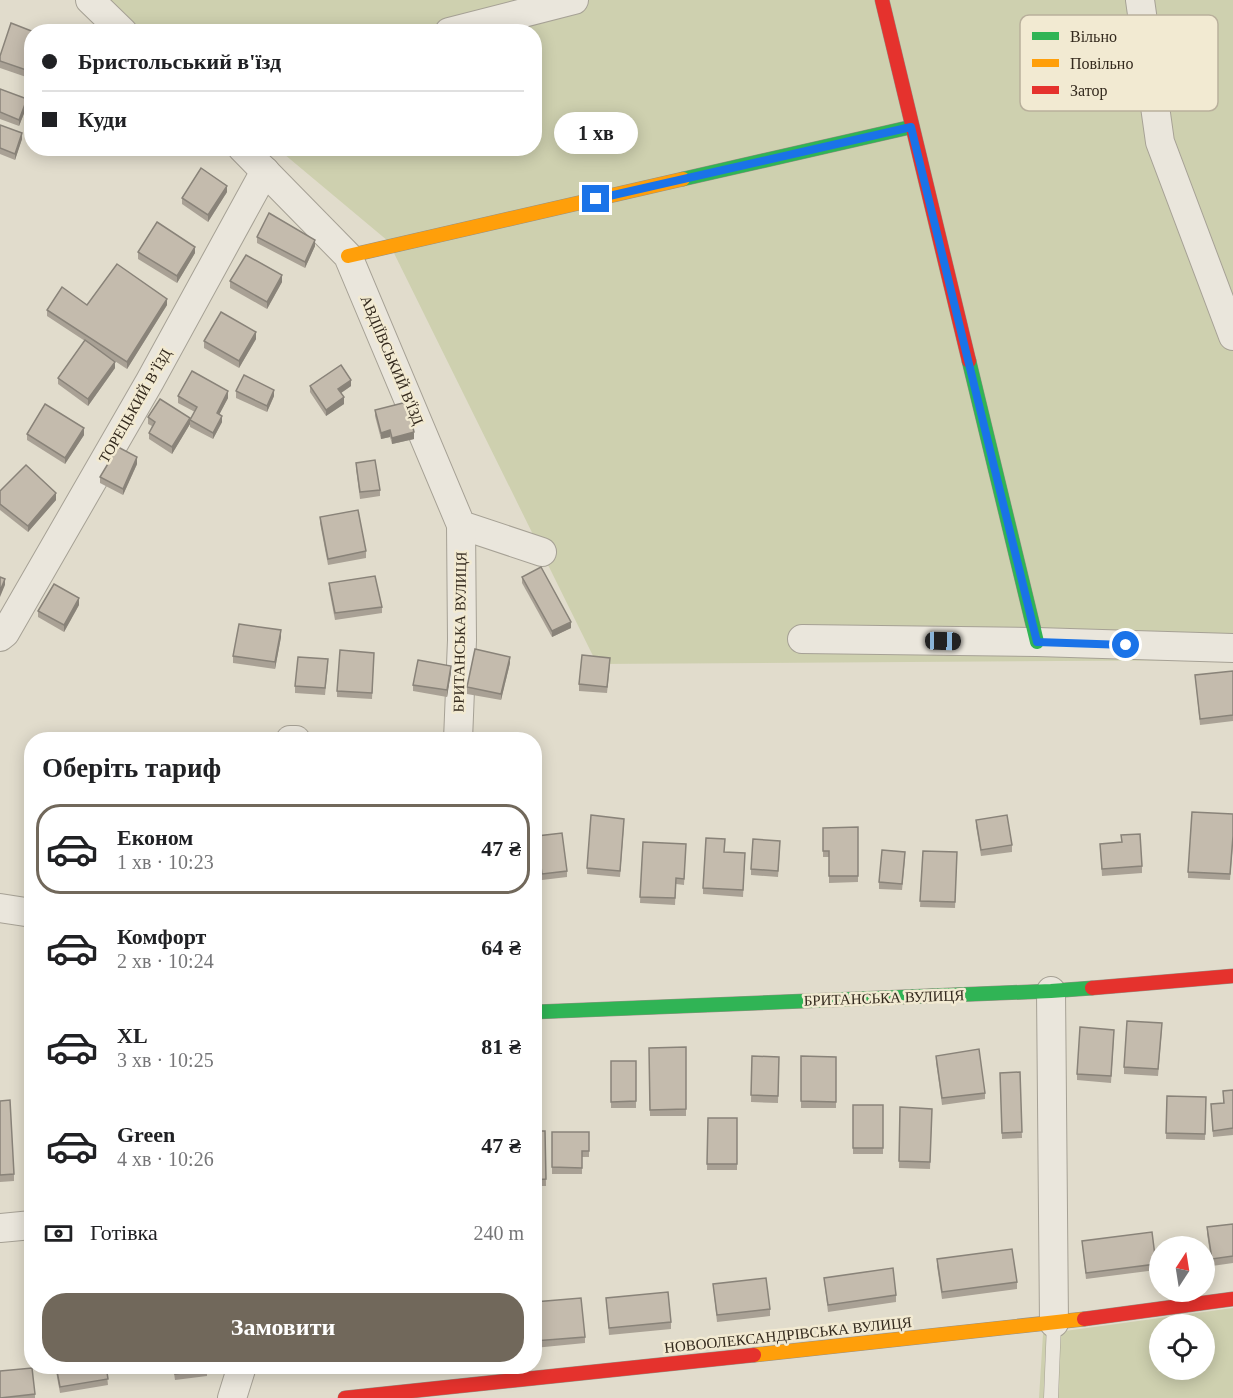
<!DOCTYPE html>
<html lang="uk">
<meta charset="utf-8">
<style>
body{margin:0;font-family:Georgia,serif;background:#f2f2f2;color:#202124;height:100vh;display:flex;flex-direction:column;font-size:22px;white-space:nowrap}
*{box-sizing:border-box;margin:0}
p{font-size:20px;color:#757577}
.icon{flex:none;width:33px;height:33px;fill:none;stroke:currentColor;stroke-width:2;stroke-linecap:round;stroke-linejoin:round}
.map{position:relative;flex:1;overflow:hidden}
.panel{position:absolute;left:24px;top:732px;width:518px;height:642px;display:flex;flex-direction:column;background:#fff;border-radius:24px;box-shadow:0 3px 15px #0003}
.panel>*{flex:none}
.top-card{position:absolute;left:24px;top:24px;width:518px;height:132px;border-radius:24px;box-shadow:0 3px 15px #0003;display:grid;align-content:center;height:132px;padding:0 18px;background:#fff}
.needle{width:39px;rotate:12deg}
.controls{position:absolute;left:1149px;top:1236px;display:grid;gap:12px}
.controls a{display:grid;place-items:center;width:66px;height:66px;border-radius:50%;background:#fff;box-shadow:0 3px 15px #0003;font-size:30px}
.end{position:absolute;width:27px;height:27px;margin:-14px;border:8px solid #1a73e8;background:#fff;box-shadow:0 0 0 3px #fff}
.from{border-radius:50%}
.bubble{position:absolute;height:42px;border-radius:21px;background:#fff;box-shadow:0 3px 15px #0003;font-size:20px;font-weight:600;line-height:42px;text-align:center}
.car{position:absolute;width:18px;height:36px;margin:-18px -9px;border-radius:8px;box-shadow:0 0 4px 2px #0007;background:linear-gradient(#222 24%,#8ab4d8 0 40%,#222 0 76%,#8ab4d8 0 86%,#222 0)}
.top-card b{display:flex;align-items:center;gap:21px;height:57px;font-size:22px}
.top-card b+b{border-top:2px solid #e0e0e0}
.top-card i{width:15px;height:15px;background:#202124}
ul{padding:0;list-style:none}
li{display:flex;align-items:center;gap:18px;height:90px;margin:0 12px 9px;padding:0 6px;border:3px solid transparent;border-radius:24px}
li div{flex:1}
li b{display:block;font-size:22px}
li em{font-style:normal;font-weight:600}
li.active{border-color:#71685b}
li>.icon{width:54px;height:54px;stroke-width:1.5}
h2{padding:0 18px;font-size:27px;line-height:72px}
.pay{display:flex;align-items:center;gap:15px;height:66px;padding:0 18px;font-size:22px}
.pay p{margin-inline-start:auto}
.action{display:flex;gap:12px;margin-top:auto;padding:12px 18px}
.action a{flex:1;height:69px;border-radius:24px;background:#71685b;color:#fff;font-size:24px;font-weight:600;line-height:69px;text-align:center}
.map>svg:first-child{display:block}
.green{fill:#ced0af;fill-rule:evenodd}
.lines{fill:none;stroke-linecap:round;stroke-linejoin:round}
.lane-casing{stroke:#a6a195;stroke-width:15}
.street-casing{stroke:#a6a195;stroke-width:30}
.fast-casing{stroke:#969084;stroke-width:15}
.slow-casing{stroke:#969084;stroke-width:15}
.jam-casing{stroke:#969084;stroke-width:15}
.lane{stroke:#eae6dc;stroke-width:14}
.street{stroke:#eae6dc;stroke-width:28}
.fast{stroke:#30b455;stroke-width:14}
.slow{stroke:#ff9f0a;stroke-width:14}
.jam{stroke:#e5322d;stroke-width:14}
.wall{fill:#a9a195}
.shaded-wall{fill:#898379}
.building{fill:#c4bbad;stroke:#898379;stroke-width:1.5}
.route{stroke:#1a73e8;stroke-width:8}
.labels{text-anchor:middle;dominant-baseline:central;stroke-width:5;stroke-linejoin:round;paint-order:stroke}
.street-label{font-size:15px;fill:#342a1e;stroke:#f2ead2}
.key{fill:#f2ead2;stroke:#b9b09c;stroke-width:1.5}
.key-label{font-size:16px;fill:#342a1e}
</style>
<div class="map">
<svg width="1233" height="1398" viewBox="0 0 1233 1398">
<rect width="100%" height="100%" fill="#e1dccc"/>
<g class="green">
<path d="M100 0H1233V660L597 664 388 241 278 149 534 148V32L138 31Z"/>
<path d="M1233 1308V1398H1039L1043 1334ZM1160 1324H1204V1370H1160Z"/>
</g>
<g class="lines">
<g class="lane-casing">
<path id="lane" d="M1051 1398 1054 1323"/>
</g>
<g class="street-casing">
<g id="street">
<path d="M90 0 123 32"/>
<path d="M1140 0 1160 142 1233 336"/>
<path d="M449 32 574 0"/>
<path d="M242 148 348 256 461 525 542 552"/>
<path d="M0 637 5 633 150 381 265 171"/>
<path d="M802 639 1037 642 1233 648"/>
<path d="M290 740H296"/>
<path d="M458 740 462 640 461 525"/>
<path d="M0 908 32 913"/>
<path d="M1051 991 1054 1323"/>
<path d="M0 1228 32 1225"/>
<path d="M232 1398 242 1366"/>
</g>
</g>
<g class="fast-casing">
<g id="fast">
<path d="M683 179 911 127"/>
<path d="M969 361 1037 642"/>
<path d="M534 1012 1051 991 1092 988"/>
</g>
</g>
<g class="slow-casing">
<g id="slow">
<path d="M348 256 683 179"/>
<path d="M754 1355 1084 1319"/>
</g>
</g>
<g class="jam-casing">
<g id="jam">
<path d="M882 0 969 361"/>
<path d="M1092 988 1233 976"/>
<path d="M1084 1319 1233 1299"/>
<path d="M345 1398 754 1355"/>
</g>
</g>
<use href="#lane" class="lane"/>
<use href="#street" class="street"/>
<use href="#fast" class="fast"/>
<use href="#slow" class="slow"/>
<use href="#jam" class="jam"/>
</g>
<g class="wall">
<path d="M32 32V79L0 68V56Z"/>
<path d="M0 89 27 106 19 126 0 119Z"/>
<path d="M0 125 22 139 15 160 0 154Z"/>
<path d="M227 192 208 222 182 204V198Z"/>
<path d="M257 237 315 246 305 268 257 243Z"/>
<path d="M138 252 195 253 177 283 138 259Z"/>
<path d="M230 281 282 282 267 309 230 288Z"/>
<path d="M87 305H167L127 369 95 348 115 368 88 406 58 384V378L85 341 47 316V310Z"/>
<path d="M256 339 239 368 204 348V341Z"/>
<path d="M310 386H351L341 393 344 404 326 416 310 392Z"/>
<path d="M236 391 274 396 267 412 236 398Z"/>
<path d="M178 396 228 398 219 414 222 422 213 439 190 427V424L172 454 149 439V433L152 426 148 424V417L190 420 195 412 178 403Z"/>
<path d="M375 410 414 439 392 444 390 437 381 439 375 416Z"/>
<path d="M27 434 84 435 65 464 27 440Z"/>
<path d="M356 463 380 490V496L360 499 356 469Z"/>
<path d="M137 464 123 495 100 483V477Z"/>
<path d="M0 491 56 500 28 532 0 510Z"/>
<path d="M320 517 366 551V558L328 565 320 523Z"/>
<path d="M522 577 571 628 552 637 522 583Z"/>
<path d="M329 583 382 607V613L335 620 329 589Z"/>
<path d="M79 605 64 632 38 617V611Z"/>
<path d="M281 637 275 669 233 663V656Z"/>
<path d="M374 653 372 699 337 697V691Z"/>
<path d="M510 663 501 700 467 694V687Z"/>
<path d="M610 664 607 693 579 691V684Z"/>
<path d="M328 665 325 695 295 693V686Z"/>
<path d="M1233 671V721L1200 725 1195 675Z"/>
<path d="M451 672 447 697 413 691V685Z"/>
<path d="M1233 814V843L1230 880 1188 878V872Z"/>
<path d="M976 820 1012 845V852L981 856 976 826Z"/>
<path d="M624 825 620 877 587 874V868Z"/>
<path d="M858 827V882L829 883V857H823V828Z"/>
<path d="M537 836 567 871V877L542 880Z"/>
<path d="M643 842 686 844 684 885 676 884 675 905 640 903Z"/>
<path d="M1121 842 1142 866V873L1102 876 1100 844Z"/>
<path d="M780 847 778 877 751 875V869Z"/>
<path d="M923 851 957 852 955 908 920 907Z"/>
<path d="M725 852 745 853 743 897 703 894V888Z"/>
<path d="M905 858 902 890 879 889V882Z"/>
<path d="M1162 1029 1158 1076 1124 1074V1067Z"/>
<path d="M1114 1036 1111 1083 1077 1080V1074Z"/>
<path d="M686 1047V1116H650L649 1048Z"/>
<path d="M752 1056 779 1057 778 1103 751 1102Z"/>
<path d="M801 1056 836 1057V1108H801Z"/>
<path d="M936 1056 985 1093V1099L942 1105 936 1062Z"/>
<rect x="611" y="1061" width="25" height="47"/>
<path d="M1020 1072 1022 1138 1002 1139 1000 1073Z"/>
<path d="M1233 1090V1135L1213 1137 1211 1104 1223 1103V1091Z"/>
<path d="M1167 1096 1206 1097 1205 1140 1166 1139Z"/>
<path d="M0 1101 14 1174V1181L0 1182Z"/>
<rect x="853" y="1105" width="30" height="49"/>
<path d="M900 1107 932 1109 930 1169 899 1168Z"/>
<path d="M708 1118H737V1170H707Z"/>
<path d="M534 1131H545L546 1186H534Z"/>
<path d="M552 1132H589V1157H582V1174H552Z"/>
<path d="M1233 1224V1263L1212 1266 1207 1234V1227Z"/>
<path d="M1082 1241 1156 1264V1270L1086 1279Z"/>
<path d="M937 1259 1017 1282V1289L942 1299 937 1266Z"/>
<path d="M824 1278 896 1295V1302L828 1312Z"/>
<path d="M713 1284 770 1309V1316L717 1322Z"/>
<path d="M606 1298 671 1322V1329L609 1335Z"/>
<path d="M534 1302 585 1337V1343L534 1348Z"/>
<path d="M55 1366H106L108 1385 60 1393Z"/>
<path d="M173 1366H207V1376L175 1380Z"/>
<path d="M316 1366H353L317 1372Z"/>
<path d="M35 1394V1398H0Z"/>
</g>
<g class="shaded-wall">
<path d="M27 99V106L19 126V120Z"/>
<path d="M22 133V139L15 160V154Z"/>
<path d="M227 186V192L208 222V215Z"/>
<path d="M315 240V246L305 268V262Z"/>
<path d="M195 247V253L177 283V276Z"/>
<path d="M282 275V282L267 309V302Z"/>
<path d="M167 299V305L127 369V362Z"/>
<path d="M256 332V339L239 368V361Z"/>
<path d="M115 362V368L88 406V399Z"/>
<path d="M351 380V386L338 395V389Z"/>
<path d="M274 390V396L267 412V406Z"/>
<path d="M228 391V398L217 419V413Z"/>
<path d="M344 397V404L326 416V410Z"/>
<path d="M222 416V422L213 439V433Z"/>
<path d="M190 418V424L172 454V447Z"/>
<path d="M84 428V435L65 464V458Z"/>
<path d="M390 430V437L381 439V433Z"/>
<path d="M414 432V439L392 444V438Z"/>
<path d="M137 457V464L123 495V489Z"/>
<path d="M56 493V500L28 532V526Z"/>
<path d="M5 579V585L0 597V591Z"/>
<path d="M79 598V605L64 632V625Z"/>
<path d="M571 622V628L552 637V631Z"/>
<path d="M281 630V637L275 669V662Z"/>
<path d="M510 657V663L501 700V694Z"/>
<path d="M451 666V672L447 697V690Z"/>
</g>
<g class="building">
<path d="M11 23 34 32H32V72L0 61V56Z"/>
<path d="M0 89 27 99 19 120 0 112Z"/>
<path d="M0 125 22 133 15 154 0 148Z"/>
<path d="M201 168 227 186 208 215 182 198Z"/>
<path d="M269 213 315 240 305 262 257 237Z"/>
<path d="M157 222 195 247 177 276 138 252Z"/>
<path d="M246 255 282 275 267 302 230 281Z"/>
<path d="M117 264 167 299 127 362 47 310 62 287 87 305Z"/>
<path d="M221 312 256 332 239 361 204 341Z"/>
<path d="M85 340 115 362 88 399 58 378Z"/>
<path d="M341 365 351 380 338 389 344 397 326 410 310 386Z"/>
<path d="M192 371 228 391 217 413 222 416 213 433 190 420 197 407 178 396Z"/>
<path d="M244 375 274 390 267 406 236 391Z"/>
<path d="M160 399 190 418 172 447 149 433 155 422 148 417Z"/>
<path d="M407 402 414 432 392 438 390 430 381 433 375 410Z"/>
<path d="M45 404 84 428 65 458 27 434Z"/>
<path d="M118 447 137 457 123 489 100 477Z"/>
<path d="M375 460 380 490 360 492 356 463Z"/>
<path d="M26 465 56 493 28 526 0 504V491Z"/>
<path d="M358 510 366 551 328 559 320 517Z"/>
<path d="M541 567 571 622 552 631 522 577Z"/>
<path d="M375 576 382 607 335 613 329 583Z"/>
<path d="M0 577 5 579 0 591Z"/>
<path d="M54 584 79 598 64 625 38 611Z"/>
<path d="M239 624 281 630 275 662 233 656Z"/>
<path d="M475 649 510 657 501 694 467 687Z"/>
<path d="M340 650 374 653 372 693 337 691Z"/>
<path d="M582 655 610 658 607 687 579 684Z"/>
<path d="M298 657 328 659 325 688 295 686Z"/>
<path d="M418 660 451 666 447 690 413 685Z"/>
<path d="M1233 671V715L1200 719 1195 675Z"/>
<path d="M1192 812 1233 814V836L1230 874 1188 872Z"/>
<path d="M591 815 624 819 620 871 587 868Z"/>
<path d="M1007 815 1012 845 981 850 976 820Z"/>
<path d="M858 827V876H829V851H823V828Z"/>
<path d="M562 833 567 871 542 874 537 836Z"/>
<path d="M1140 834 1142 866 1102 869 1100 844 1122 842 1121 835Z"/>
<path d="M706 838 725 839 724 852 745 853 743 890 703 888Z"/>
<path d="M753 839 780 841 778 871 751 869Z"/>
<path d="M643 842 686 844 684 879 676 878 675 898 640 897Z"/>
<path d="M882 850 905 852 902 884 879 882Z"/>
<path d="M923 851 957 852 955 902 920 901Z"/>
<path d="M1127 1021 1162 1023 1158 1069 1124 1067Z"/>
<path d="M1080 1027 1114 1030 1111 1076 1077 1074Z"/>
<path d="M686 1047V1109L650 1110 649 1048Z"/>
<path d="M979 1049 985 1093 942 1098 936 1056Z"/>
<path d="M752 1056 779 1057 778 1096 751 1095Z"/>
<path d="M801 1056 836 1057V1102L801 1101Z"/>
<path d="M611 1061H636V1101L611 1102Z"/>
<path d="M1020 1072 1022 1132 1002 1133 1000 1073Z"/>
<path d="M1233 1090V1128L1213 1131 1211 1104 1224 1103 1223 1091Z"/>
<path d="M1167 1096 1206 1097 1205 1134 1166 1133Z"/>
<path d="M10 1100 14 1174 0 1175V1101Z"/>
<rect x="853" y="1105" width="30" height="43"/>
<path d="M900 1107 932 1109 930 1162 899 1161Z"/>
<path d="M708 1118H737V1164H707Z"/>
<path d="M534 1131H545L546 1179 534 1180Z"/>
<path d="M552 1132H589V1151H582V1168L552 1167Z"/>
<path d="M1233 1224V1256L1212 1259 1207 1227Z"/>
<path d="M1152 1232 1156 1264 1086 1273 1082 1241Z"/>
<path d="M1012 1249 1017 1282 942 1292 937 1259Z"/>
<path d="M893 1268 896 1295 828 1305 824 1278Z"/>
<path d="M766 1278 770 1309 717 1315 713 1284Z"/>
<path d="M668 1292 671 1322 609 1328 606 1298Z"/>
<path d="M581 1298 585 1337 534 1341V1302Z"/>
<path d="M56 1366H106L108 1379 60 1387Z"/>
<path d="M174 1366H207V1370L175 1374Z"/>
<path d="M32 1368 35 1394 0 1398V1371Z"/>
</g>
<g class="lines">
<path class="route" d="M596 199 911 127 1037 642 1126 645"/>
</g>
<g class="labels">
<g class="street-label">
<text transform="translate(392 360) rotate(67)">АВДІЇВСЬКИЙ В'ЇЗД</text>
<text transform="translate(135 406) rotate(-60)">ТОРЕЦЬКИЙ В’ЇЗД</text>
<text transform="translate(460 632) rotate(-89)">БРИТАНСЬКА ВУЛИЦЯ</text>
<text transform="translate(884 998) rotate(-2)">БРИТАНСЬКА ВУЛИЦЯ</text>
<text transform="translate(788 1335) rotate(-6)">НОВООЛЕКСАНДРІВСЬКА ВУЛИЦЯ</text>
</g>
</g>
<rect x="1020" y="15" width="198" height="96" rx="9" class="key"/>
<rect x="1032" y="32" width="27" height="8" fill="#30b455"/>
<rect x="1032" y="59" width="27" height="8" fill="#ff9f0a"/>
<rect x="1032" y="86" width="27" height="8" fill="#e5322d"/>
<g class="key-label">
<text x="1070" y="42">Вільно</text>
<text x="1070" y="69">Повільно</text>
<text x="1070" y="96">Затор</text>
</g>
</svg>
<div class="controls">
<a><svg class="needle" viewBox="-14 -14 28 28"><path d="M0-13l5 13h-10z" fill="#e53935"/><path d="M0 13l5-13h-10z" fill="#757577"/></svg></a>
<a><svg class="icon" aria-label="locate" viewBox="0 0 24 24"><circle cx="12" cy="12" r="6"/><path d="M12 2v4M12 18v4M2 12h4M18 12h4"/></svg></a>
</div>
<i class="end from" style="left:1126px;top:645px"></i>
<i class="end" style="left:596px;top:199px"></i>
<div class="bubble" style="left:554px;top:112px;width:84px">1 хв</div>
<i class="car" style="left:943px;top:641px;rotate:91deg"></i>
<div class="top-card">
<b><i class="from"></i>Бристольський в'їзд</b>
<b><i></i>Куди</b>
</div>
<section class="panel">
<h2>Оберіть тариф</h2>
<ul>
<li class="active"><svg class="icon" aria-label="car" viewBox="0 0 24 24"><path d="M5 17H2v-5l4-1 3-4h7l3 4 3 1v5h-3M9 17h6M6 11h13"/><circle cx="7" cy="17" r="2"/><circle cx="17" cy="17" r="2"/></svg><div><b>Економ</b><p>1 хв · 10:23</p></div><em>47 ₴</em></li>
<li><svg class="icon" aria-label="car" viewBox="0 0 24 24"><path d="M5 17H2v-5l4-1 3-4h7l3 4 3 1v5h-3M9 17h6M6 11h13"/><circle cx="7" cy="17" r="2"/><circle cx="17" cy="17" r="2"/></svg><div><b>Комфорт</b><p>2 хв · 10:24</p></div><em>64 ₴</em></li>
<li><svg class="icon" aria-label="car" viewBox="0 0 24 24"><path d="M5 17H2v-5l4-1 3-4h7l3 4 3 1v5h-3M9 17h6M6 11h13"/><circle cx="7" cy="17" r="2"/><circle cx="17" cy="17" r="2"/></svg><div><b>XL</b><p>3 хв · 10:25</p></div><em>81 ₴</em></li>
<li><svg class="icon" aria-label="car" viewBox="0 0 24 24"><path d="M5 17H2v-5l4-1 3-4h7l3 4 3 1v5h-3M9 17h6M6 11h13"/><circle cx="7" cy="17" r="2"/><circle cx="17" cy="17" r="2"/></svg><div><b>Green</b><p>4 хв · 10:26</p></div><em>47 ₴</em></li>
</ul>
<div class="pay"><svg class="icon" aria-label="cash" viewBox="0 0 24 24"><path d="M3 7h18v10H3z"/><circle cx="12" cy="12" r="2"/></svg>Готівка<p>240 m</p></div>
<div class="action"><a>Замовити</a></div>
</section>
</div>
